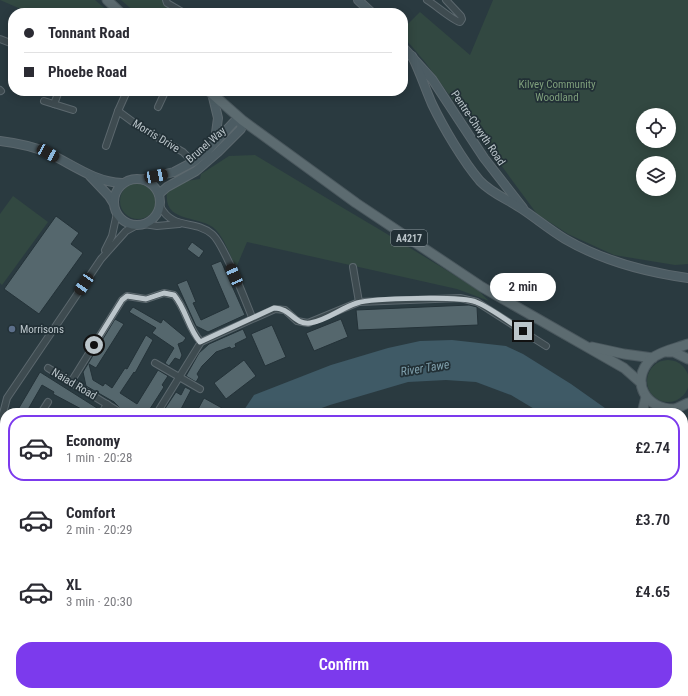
<!DOCTYPE html>
<meta charset="utf-8">
<style>
body{margin:0;font-family:"Roboto Condensed",sans-serif;background:#f7f7f7;color:#2b2b33;height:100vh;display:flex;flex-direction:column;font-size:15px;white-space:nowrap}
*{box-sizing:border-box;margin:0}
p{font-size:13px;color:#7c7c81}
.icon{flex:none;width:22px;height:22px;fill:none;stroke:currentColor;stroke-width:2;stroke-linecap:round;stroke-linejoin:round}
.map{position:relative;flex:1;overflow:hidden}
.details{position:absolute;left:0px;top:408px;width:688px;height:288px;display:flex;flex-direction:column;background:#fff;border-radius:16px 16px 0 0;box-shadow:0 2px 10px #0003}
.details>*{flex:none}
.guide{position:absolute;left:8px;top:8px;width:400px;height:88px;border-radius:16px;box-shadow:0 2px 10px #0003;display:grid;align-content:center;height:88px;padding:0 16px;background:#fff}
.fabs{position:absolute;left:636px;top:108px;display:grid;gap:8px}
.fabs a{display:grid;place-items:center;width:40px;height:40px;border-radius:50%;background:#fff;box-shadow:0 2px 10px #0003;font-size:20px}
.end{position:absolute;width:18px;height:18px;margin:-9px;border:5px solid #bbc5ca;background:#111;box-shadow:0 0 0 2px #111}
.from{border-radius:50%}
.bubble{position:absolute;height:28px;border-radius:14px;background:#fff;box-shadow:0 2px 10px #0003;font-size:13px;font-weight:600;line-height:28px;text-align:center}
.car{position:absolute;width:12px;height:24px;margin:-12px -6px;border-radius:5px;box-shadow:0 0 3px 1px #0007;background:linear-gradient(#222 24%,#8ab4d8 0 40%,#222 0 76%,#8ab4d8 0 86%,#222 0)}
.guide b{display:flex;align-items:center;gap:14px;height:38px;font-size:15px}
.guide b+b{border-top:1px solid #e1e1e2}
.guide i{width:10px;height:10px;background:#2b2b33}
ul{padding:7px 0 0;list-style:none}
li{display:flex;align-items:center;gap:12px;height:66px;margin:0 8px 6px;padding:0 8px;border:2px solid transparent;border-radius:16px}
li div{flex:1}
li b{display:block;font-size:15px}
li em{font-style:normal;font-weight:600}
li.current{border-color:#7c3aed}
li>.icon{width:36px;height:36px;stroke-width:1.5}
.primary-button{display:flex;gap:8px;margin-top:auto;padding:8px 16px}
.primary-button a{flex:1;height:46px;border-radius:16px;background:#7c3aed;color:#fff;font-size:16px;font-weight:600;line-height:46px;text-align:center}
.map>svg:first-child{display:block}
.green{fill:#324841;fill-rule:evenodd}
.water{fill:#3f5a66}
.building{fill:#55676d;stroke:#243238}
.lines{fill:none;stroke-linecap:round;stroke-linejoin:round}
.street-casing{stroke:#5c686e;stroke-width:8}
.secondary-casing{stroke:#5c686e;stroke-width:10}
.primary-casing{stroke:#4a575d;stroke-width:11}
.street{stroke:#3e4b50;stroke-width:6}
.secondary{stroke:#4c5c63;stroke-width:8}
.primary{stroke:#5c6b70;stroke-width:9}
.route{stroke:#bbc5ca;stroke-width:5}
.service-dot{fill:#5c6f8a;stroke:#223036;stroke-width:1.5}
.labels{text-anchor:middle;dominant-baseline:central;stroke-width:3.5;stroke-linejoin:round;paint-order:stroke}
.shield{fill:#223036;stroke:#8d989e;stroke-width:1}
.shield-label{font-size:10px;font-weight:bold;fill:#bbc5ca}
.park-label{font-size:11px;fill:#7e9e7b;stroke:#223036}
.street-label{font-size:11px;fill:#bbc5ca;stroke:#223036}
.poi-label{font-size:11px;fill:#bbc5ca;stroke:#223036;text-anchor:start}
.water-label{font-size:12px;font-style:italic;fill:#7e9eaa;stroke:#223036}
</style>
<div class="map">
<svg width="688" height="696" viewBox="0 0 688 696">
<rect width="100%" height="100%" fill="#2a3a40"/>
<g class="green">
<path d="M0 0H95L110 13H30Z"/>
<path d="M121 0H166L181 13H136Z"/>
<path d="M493 0H688V264L675 265 614 255 568 234 537 214 425 62 403 36V29L420 12 470 55ZM643 115H669V141H643ZM643 163H669V189H643Z"/>
<path d="M255 155C329 200 404 243 478 290L489 301 457 289 247 242 236 268C230 255 225 240 216 230 201 214 163 225 167 192L186 181 200 179 201 174 229 156Z"/>
<circle cx="138" cy="201" r="18"/>
<path d="M13 196 48 222 2 285 0 283V214Z"/>
<circle cx="668" cy="381" r="21"/>
<path d="M257 691H318L323 696H266Z"/>
</g>
<g class="water">
<path d="M452 340 506 346 523 354 571 384 612 413H541L511 395 476 382 446 380 408 382 330 405 308 413H242L254 395 331 365 388 348 420 341Z"/>
<path d="M683 462 688 466V529L683 525Z"/>
<path d="M47 691H99L94 696H43Z"/>
</g>
<g class="building">
<path d="M56 216 79 233 71 244 83 253 39 314 4 289Z"/>
<path d="M192 242 204 251 199 258 187 249Z"/>
<path d="M221 261 245 315 208 332 196 326 177 284 187 280 196 302 193 303 201 320 229 307 211 265Z"/>
<path d="M469 305 477 307 478 325 358 330 356 310Z"/>
<path d="M133 307 159 322 161 323 163 319 186 338 183 342 178 344 182 355 180 360 175 358 169 366 165 363 174 348 152 333 156 328 129 312Z"/>
<path d="M115 319 124 324 120 330 96 368 89 364 93 380 103 386 105 383 112 388 125 368 127 369 146 335 153 340 135 373 134 372 120 393 137 404 158 370 168 376 162 385 164 387 148 412 144 410 142 413H125L114 402 86 386 83 372Z"/>
<path d="M341 319 348 337 314 351 306 333Z"/>
<path d="M272 325 286 357 265 366 251 334Z"/>
<path d="M243 329 247 338 235 344 236 347 231 349 230 347 216 352 202 366 197 374 199 377 196 382 186 376 199 353 209 344Z"/>
<path d="M244 360 256 376 226 399 214 383Z"/>
<path d="M40 372 97 408 93 413H84L85 411 53 394 54 392 42 385 26 413H16Z"/>
<path d="M185 387 191 390 180 411 176 409 172 413H162L176 392 181 395Z"/>
<path d="M204 398 222 408 219 413H196Z"/>
</g>
<g class="lines">
<g class="street-casing">
<g id="street">
<path d="M166 0 167 3 184 13"/>
<path d="M427 0C434 4 455 22 460 22L462 19 461 16 446 0"/>
<path d="M0 39 13 44"/>
<path d="M0 90 1 91"/>
<path d="M127 91 118 111 141 128 183 152 193 162"/>
<path d="M44 101 73 110"/>
<path d="M54 104 59 91"/>
<path d="M158 107 165 92 163 91"/>
<path d="M106 146 118 111"/>
<path d="M160 206C173 231 194 219 212 234 224 244 245 300 252 317"/>
<path d="M144 224 157 226 179 224"/>
<path d="M105 250 112 236 117 213"/>
<path d="M353 267 359 302"/>
<path d="M155 363 200 389"/>
<path d="M48 368 121 413"/>
<path d="M71 382 122 300 127 296 146 299 164 293 174 295C186 309 188 328 201 342"/>
<path d="M41 413 48 402"/>
<path d="M102 413 107 404"/>
<path d="M157 413 201 342 275 309 285 310 297 321 308 323 359 302 460 298 477 302 546 346"/>
<path d="M0 425 7 398 101 259 126 231 137 225"/>
<path d="M0 459 5 476"/>
<path d="M248 691 253 696"/>
</g>
</g>
<g class="secondary-casing">
<g id="secondary">
<path d="M358 0 372 13"/>
<path d="M403 47 432 79 484 158 523 208"/>
<path d="M412 56C420 72 425 88 432 104 443 127 463 161 480 181 491 193 509 200 522 209 537 219 550 230 565 239 603 261 644 272 688 278"/>
<path d="M212 93 218 118 216 133 217 140"/>
<path d="M0 141C16 143 33 146 48 153 72 164 94 182 122 183"/>
<path d="M90 176 109 196 114 204"/>
<circle cx="137" cy="202" r="23"/>
<path d="M144 179 174 172 193 162 207 151 234 122 242 120 241 129 218 152 196 171 167 187 159 194"/>
</g>
</g>
<g class="primary-casing">
<g id="primary">
<path d="M107 0 121 13"/>
<path d="M209 91 242 120 356 203 482 287 624 368 641 383"/>
<path d="M592 347 624 354 653 358"/>
<path d="M667 352H674L688 359"/>
<path d="M675 409C646 410 629 381 651 359 660 351 677 348 688 344"/>
<path d="M671 411 688 403"/>
<path d="M642 413 646 397"/>
<path d="M423 696 426 691"/>
<path d="M446 696 450 691"/>
</g>
</g>
<use href="#street" class="street"/>
<use href="#secondary" class="secondary"/>
<use href="#primary" class="primary"/>
</g>
<g class="lines">
<path class="route" d="M94 345 122 300 127 296 146 299 164 293 174 295C186 309 188 328 200 342L274 308C291 308 294 325 310 323 326 321 341 308 357 303 372 298 463 296 476 302 491 308 509 322 523 331"/>
</g>
<circle class="service-dot" cx="12" cy="329" r="4"/>
<g class="labels">
<rect class="shield" x="391" y="230" width="36" height="16" rx="3"/>
<g class="shield-label">
<text x="409" y="238">A4217</text>
</g>
<g class="park-label">
<text x="557" y="84">Kilvey Community<tspan x="557" dy="13">Woodland</tspan></text>
</g>
<g class="street-label">
<text transform="translate(478 128) rotate(56)">Pentre-Chwyth Road</text>
<text transform="translate(156 136) rotate(31)">Morris Drive</text>
<text transform="translate(206 145) rotate(-41)">Brunel Way</text>
<text transform="translate(74 384) rotate(31)">Naiad Road</text>
</g>
<g class="poi-label">
<text x="20" y="329">Morrisons</text>
</g>
<g class="water-label">
<text transform="translate(425 368) rotate(-9)">River Tawe</text>
</g>
</g>
</svg>
<div class="fabs">
<a><svg class="icon" aria-label="locate" viewBox="0 0 24 24"><circle cx="12" cy="12" r="6"/><path d="M12 2v4M12 18v4M2 12h4M18 12h4"/></svg></a>
<a><svg class="icon" aria-label="layers" viewBox="0 0 24 24"><path d="M12 4l9 5-9 5-9-5zM3 14l9 5 9-5"/></svg></a>
</div>
<i class="end from" style="left:94px;top:345px"></i>
<i class="end" style="left:523px;top:331px"></i>
<div class="bubble" style="left:490px;top:273px;width:66px">2 min</div>
<i class="car" style="left:48px;top:153px;rotate:119deg"></i>
<i class="car" style="left:156px;top:176px;rotate:79deg"></i>
<i class="car" style="left:234px;top:275px;rotate:336deg"></i>
<i class="car" style="left:84px;top:284px;rotate:214deg"></i>
<div class="guide">
<b><i class="from"></i>Tonnant Road</b>
<b><i></i>Phoebe Road</b>
</div>
<section class="details">
<ul>
<li class="current"><svg class="icon" aria-label="car" viewBox="0 0 24 24"><path d="M5 17H2v-5l4-1 3-4h7l3 4 3 1v5h-3M9 17h6M6 11h13"/><circle cx="7" cy="17" r="2"/><circle cx="17" cy="17" r="2"/></svg><div><b>Economy</b><p>1 min · 20:28</p></div><em>£2.74</em></li>
<li><svg class="icon" aria-label="car" viewBox="0 0 24 24"><path d="M5 17H2v-5l4-1 3-4h7l3 4 3 1v5h-3M9 17h6M6 11h13"/><circle cx="7" cy="17" r="2"/><circle cx="17" cy="17" r="2"/></svg><div><b>Comfort</b><p>2 min · 20:29</p></div><em>£3.70</em></li>
<li><svg class="icon" aria-label="car" viewBox="0 0 24 24"><path d="M5 17H2v-5l4-1 3-4h7l3 4 3 1v5h-3M9 17h6M6 11h13"/><circle cx="7" cy="17" r="2"/><circle cx="17" cy="17" r="2"/></svg><div><b>XL</b><p>3 min · 20:30</p></div><em>£4.65</em></li>
</ul>
<div class="primary-button"><a>Confirm</a></div>
</section>
</div>
